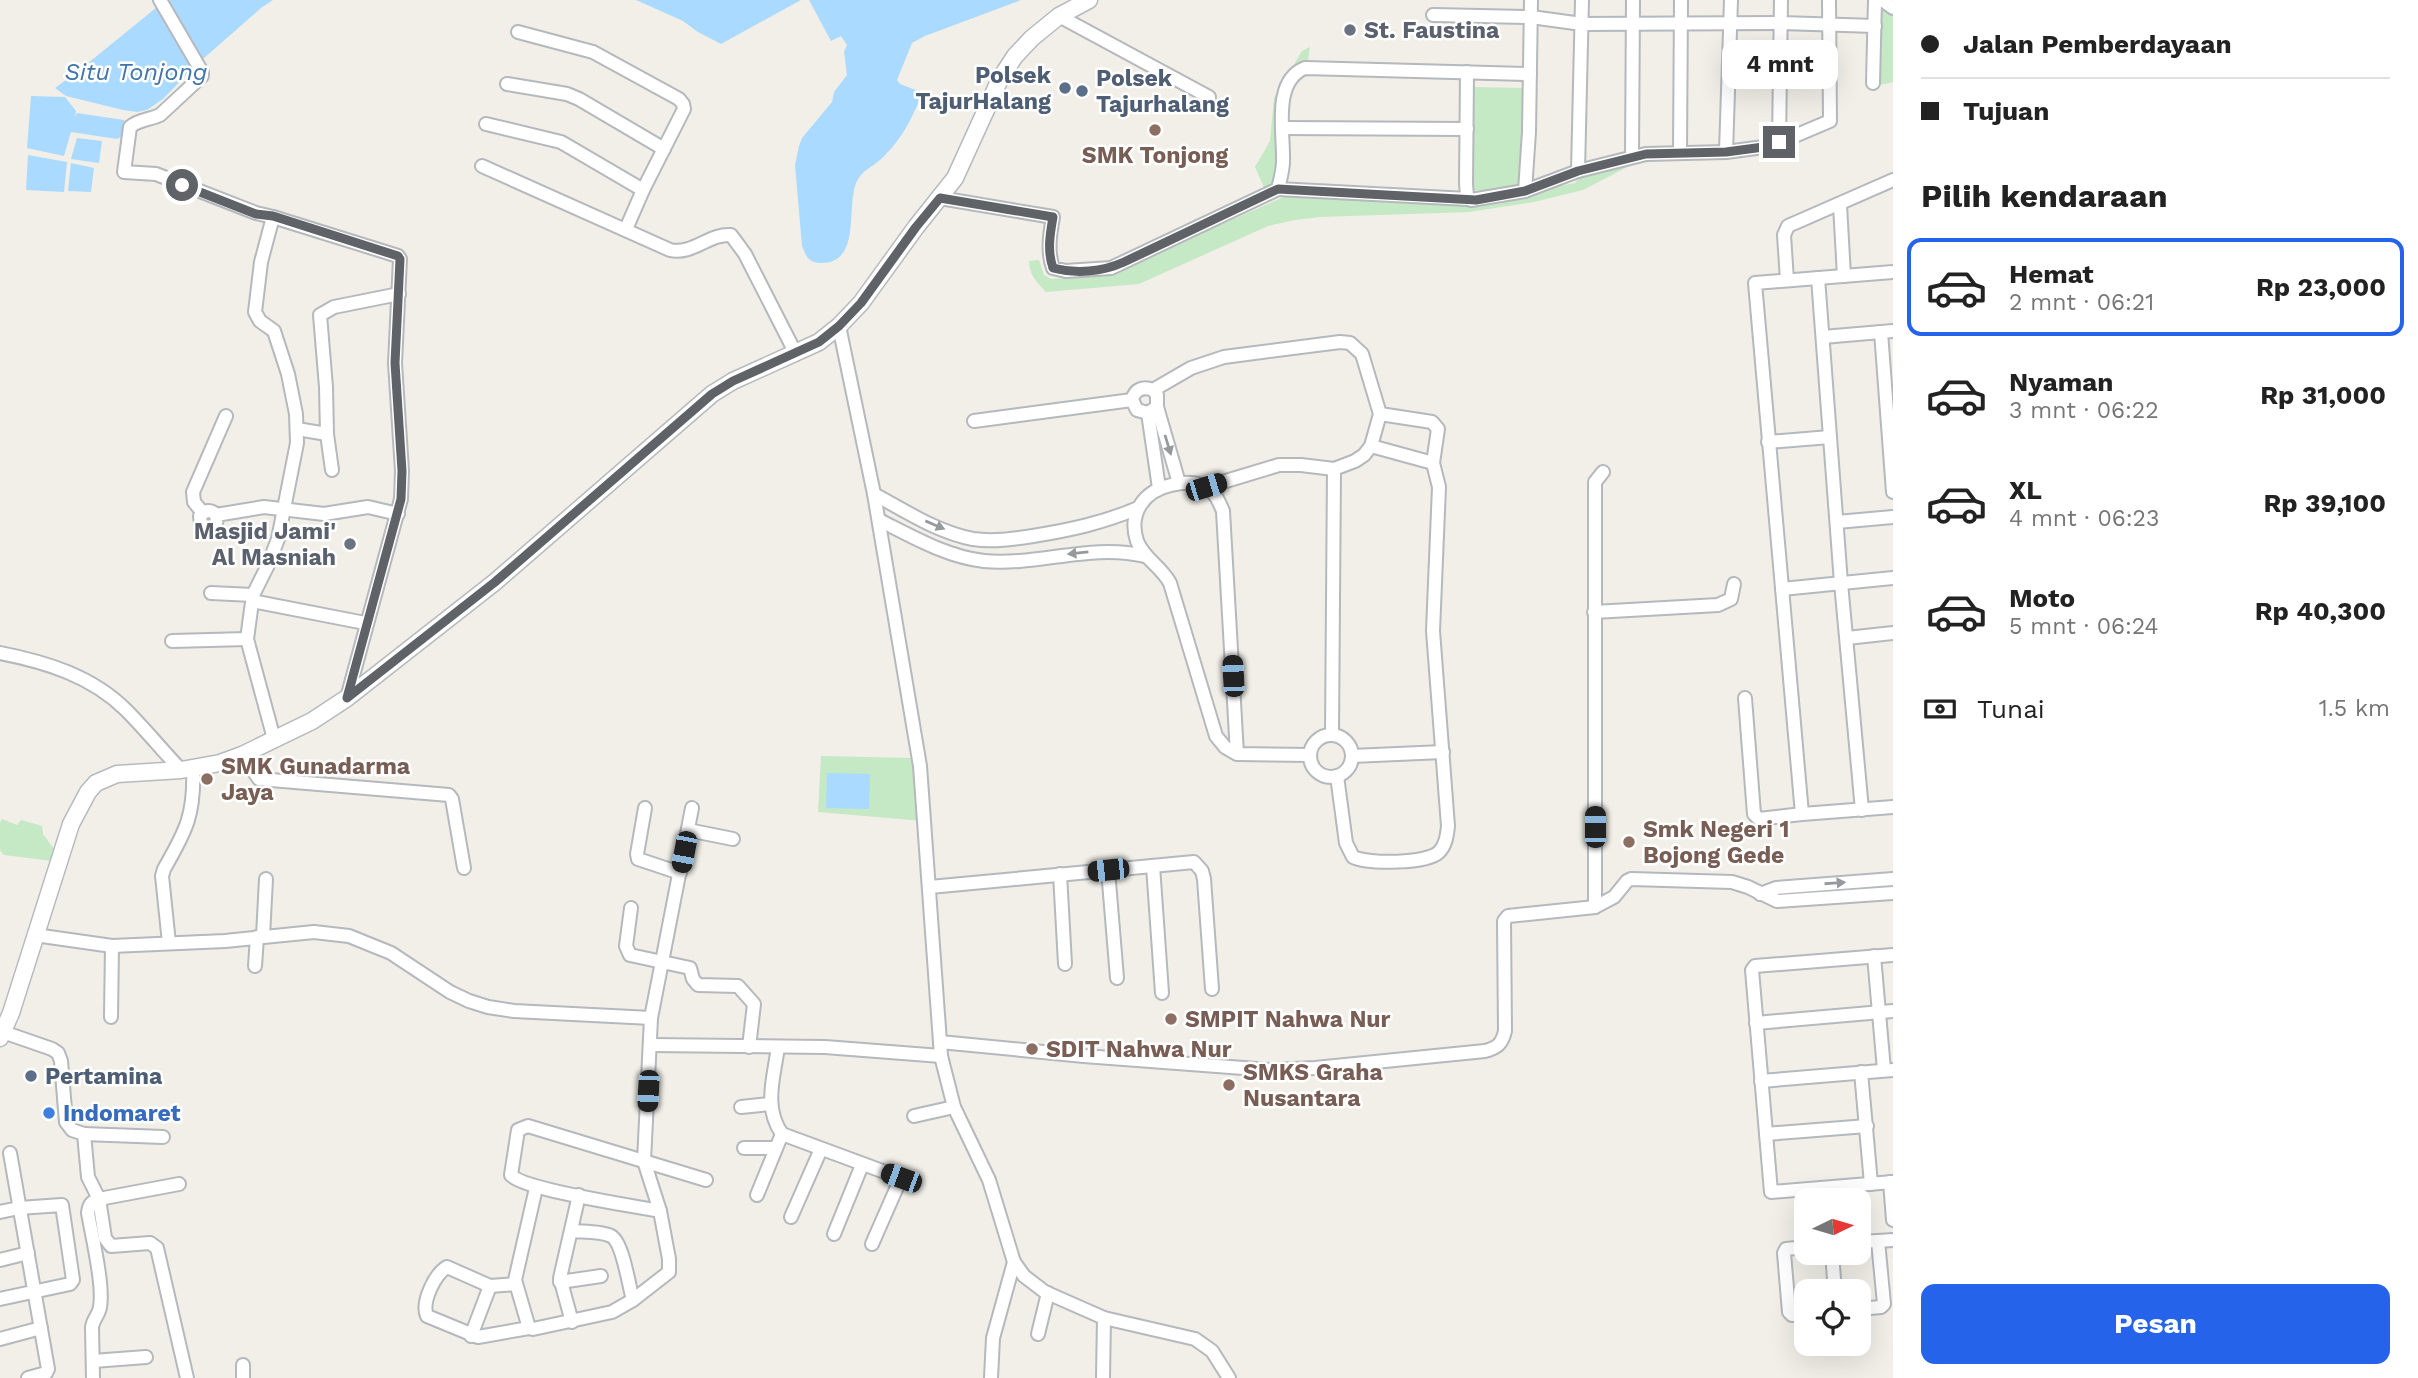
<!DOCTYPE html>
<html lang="id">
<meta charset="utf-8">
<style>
body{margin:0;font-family:"Work Sans",sans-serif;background:#f6f6f6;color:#222;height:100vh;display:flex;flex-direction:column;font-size:26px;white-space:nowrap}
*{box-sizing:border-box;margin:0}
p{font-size:23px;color:#767676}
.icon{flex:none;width:38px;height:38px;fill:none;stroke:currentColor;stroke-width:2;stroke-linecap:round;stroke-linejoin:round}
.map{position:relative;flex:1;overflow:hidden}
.panel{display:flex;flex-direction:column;background:#fff;width:525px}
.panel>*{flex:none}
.guide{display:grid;align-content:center;height:154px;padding:0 28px;background:#fff}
.needle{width:46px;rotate:85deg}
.buttons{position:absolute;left:1794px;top:1188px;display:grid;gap:14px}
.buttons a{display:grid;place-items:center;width:77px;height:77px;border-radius:14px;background:#fff;box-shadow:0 7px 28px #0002;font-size:35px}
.end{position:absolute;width:32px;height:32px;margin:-16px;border:9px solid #5f6368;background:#fff;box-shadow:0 0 0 4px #fff}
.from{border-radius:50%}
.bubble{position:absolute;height:49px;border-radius:14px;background:#fff;box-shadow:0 7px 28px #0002;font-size:23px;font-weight:700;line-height:49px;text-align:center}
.car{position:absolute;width:21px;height:42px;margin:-21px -10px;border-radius:9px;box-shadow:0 0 5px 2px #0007;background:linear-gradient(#222 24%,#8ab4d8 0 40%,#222 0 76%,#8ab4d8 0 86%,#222 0)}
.guide b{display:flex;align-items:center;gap:24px;height:66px;font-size:26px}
.guide b+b{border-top:2px solid #e0e0e0}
.guide i{width:18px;height:18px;background:#222}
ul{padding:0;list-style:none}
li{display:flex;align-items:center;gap:21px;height:98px;margin:0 14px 10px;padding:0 14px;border:4px solid transparent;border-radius:14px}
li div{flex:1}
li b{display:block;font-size:26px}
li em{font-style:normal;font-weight:700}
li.on{border-color:#2563eb}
li>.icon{width:63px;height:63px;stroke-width:1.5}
h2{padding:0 28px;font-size:32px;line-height:84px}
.pay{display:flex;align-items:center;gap:18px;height:77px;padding:0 28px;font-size:26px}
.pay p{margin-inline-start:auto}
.button{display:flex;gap:14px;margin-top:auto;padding:14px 28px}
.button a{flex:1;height:80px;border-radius:14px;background:#2563eb;color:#fff;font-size:28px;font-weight:700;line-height:80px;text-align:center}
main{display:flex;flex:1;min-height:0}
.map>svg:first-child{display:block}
.green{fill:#c5e8c5}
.water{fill:#aadaff}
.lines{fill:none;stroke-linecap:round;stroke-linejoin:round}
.minor-casing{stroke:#b5b8bc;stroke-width:16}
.secondary-casing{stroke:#b6babf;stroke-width:19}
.minor{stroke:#fff;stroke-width:12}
.secondary{stroke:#fff;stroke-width:16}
.oneway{fill:#979a9d}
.route{stroke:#5f6368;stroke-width:9}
.worship-dot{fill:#6b7280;stroke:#fff;stroke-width:2.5}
.service-dot{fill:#5c6f8a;stroke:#fff;stroke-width:2.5}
.education-dot{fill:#8d6e63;stroke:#fff;stroke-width:2.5}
.shop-dot{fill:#3f7fe0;stroke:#fff;stroke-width:2.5}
.labels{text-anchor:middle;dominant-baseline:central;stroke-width:5;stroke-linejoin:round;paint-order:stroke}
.worship-label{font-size:23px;font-weight:bold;fill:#5b616d;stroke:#fff;text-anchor:start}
.service-label{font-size:23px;font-weight:bold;fill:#4e5e75;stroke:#fff;text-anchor:start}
.education-label{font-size:23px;font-weight:bold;fill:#785e54;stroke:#fff;text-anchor:start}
.shop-label{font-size:23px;font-weight:bold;fill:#366cbe;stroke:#fff;text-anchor:start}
.water-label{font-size:24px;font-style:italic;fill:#4174aa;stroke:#fff}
</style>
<main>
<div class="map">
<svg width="1893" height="1378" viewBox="0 0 1893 1378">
<rect width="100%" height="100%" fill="#f1efe8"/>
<g class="green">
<path d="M1881 3 1893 12V82L1880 85Z"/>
<path d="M1310 47 1307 66 1290 77 1277 145 1275 185 1266 192 1255 167 1270 141 1274 98 1302 51Z"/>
<path d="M1472 87 1524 88 1522 187 1471 191Z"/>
<path d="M1639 161 1583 190 1534 202 1469 212 1320 217 1295 220 1268 226 1139 284 1046 292C1037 283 1029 274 1029 261L1039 260 1044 275 1051 279 1107 275 1286 196 1520 194 1575 183 1584 172Z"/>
<path d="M821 756 915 758 923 821 818 812Z"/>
<path d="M2 819 17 825 21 820 42 826 43 834 54 849 52 861 4 855 0 850V823Z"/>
</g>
<g class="water">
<path d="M169 0H273L261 8 196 65 163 99 147 110 137 112 123 110 66 96 55 88 77 72 162 3Z"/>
<path d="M636 0H801L721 44 698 32 683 21Z"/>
<path d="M809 0H1021L925 36 912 43 897 80 900 84 918 91 920 99C911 120 902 138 886 154 878 164 865 168 858 179 844 203 864 264 820 263 808 262 806 256 802 246L795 165 799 146 802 138 832 102 834 92 847 75 844 52 847 45 841 36 831 41Z"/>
<path d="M31 96 65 97 76 111 75 117 77 113 124 120 123 136 117 139 71 132 64 156 27 148Z"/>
<path d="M77 138 102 141 99 163 71 159Z"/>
<path d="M28 155 67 162 64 192 26 190Z"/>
<path d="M71 163 94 168 91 192 68 191Z"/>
<path d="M827 773 870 774 869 809 826 808Z"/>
</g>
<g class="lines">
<g class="minor-casing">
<g id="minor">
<path d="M160 0 202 72V76L160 115C149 120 139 119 130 127L124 172 156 174 256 213 273 217 398 256 400 259 395 363 402 471 401 499 347 698"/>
<path d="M1882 0 1893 8"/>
<path d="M1433 15 1531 17 1582 24 1781 23 1875 26"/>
<path d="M1059 16 1209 97"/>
<path d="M518 32 593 52 679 99 683 104 684 109 643 190 626 229"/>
<path d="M1467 72 1466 184 1467 196 1471 200 1525 191 1578 171 1646 154 1726 152 1771 146 1830 121 1829 0"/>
<path d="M1873 83 1875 0"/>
<path d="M507 84 567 94 579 99 664 149"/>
<path d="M486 124 561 142 643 190"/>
<path d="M1283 128 1467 129"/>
<path d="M1779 142 1781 0"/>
<path d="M1680 152 1681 0"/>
<path d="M1726 152 1731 0"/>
<path d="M1632 157 1633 0"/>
<path d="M482 166 670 250C693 255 710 233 731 235L745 254 796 354"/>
<path d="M1578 171 1582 0"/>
<path d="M1278 189 1468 199"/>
<path d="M1525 191 1529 132 1531 0"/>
<path d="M940 198 1053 217C1050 234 1047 251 1053 268L1066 271 1111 268 1278 189C1280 180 1283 171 1283 161 1284 133 1272 81 1305 68L1530 74"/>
<path d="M1840 205 1844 276"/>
<path d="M273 217 261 262 255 312 260 321 274 331 288 374 296 414 297 443 278 539 268 565 253 595 247 639 274 739"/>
<path d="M1893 272 1755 283 1802 814 1893 807"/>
<path d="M1818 278 1841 583 1862 810"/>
<path d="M1787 280 1784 235 1788 226 1893 180"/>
<path d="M839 326 874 494 920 766 941 1056 954 1107 989 1180 1014 1262 1024 1276 1045 1292 1104 1318 1195 1339 1212 1351 1229 1378"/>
<path d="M1881 332 1893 492"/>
<path d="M1823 337 1893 331"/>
<path d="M1153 390 1157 395V407L1148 413 1137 410 1132 400C1135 389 1143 386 1153 390L1191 368 1224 357 1340 342 1350 343 1362 354 1380 414 1371 446 1364 455 1355 461 1334 469 1301 465H1279L1206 487"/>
<path d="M1157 407 1179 483"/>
<path d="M1148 413 1159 488"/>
<path d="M974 421 1132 400"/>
<path d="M297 429 327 434"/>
<path d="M1768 442 1830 437"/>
<path d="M1371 446 1433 463"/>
<path d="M332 470 327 434 326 387 320 315 334 307 399 294"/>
<path d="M874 494C905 511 939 533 973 539 993 542 1013 539 1033 536 1070 530 1103 523 1138 508"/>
<path d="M203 513 194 502 193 492 226 416"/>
<path d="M216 515C218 523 215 528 207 528L201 524 200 516C205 510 211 509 216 515L264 507 324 514 368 507 398 514"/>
<path d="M879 520C911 536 947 557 984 561 1038 566 1091 543 1145 556"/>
<path d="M1837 522 1893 517"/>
<path d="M1782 589 1893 578"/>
<path d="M211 593 253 595"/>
<path d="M252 601 365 623"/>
<path d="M1594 612 1718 605 1731 599 1734 584"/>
<path d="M1847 638 1893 633"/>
<path d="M172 641 247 639"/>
<path d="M0 653C46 662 92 676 126 710 145 729 162 750 181 770"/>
<path d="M1745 698 1754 814 1759 819 1802 814"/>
<path d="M1332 734 1334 469"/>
<circle cx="1331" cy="756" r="21"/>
<path d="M1237 754 1223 511C1219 502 1216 494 1208 488 1197 481 1183 482 1171 485 1144 491 1128 513 1137 541 1143 558 1161 566 1170 583L1216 736 1225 747 1237 754 1310 755"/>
<path d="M242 755 259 779 449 795 452 799 464 868"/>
<path d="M1352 756 1443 752"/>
<path d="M1337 776 1346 843 1353 857C1368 864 1427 864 1439 852 1446 845 1447 835 1448 826L1433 631 1439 487 1433 463 1438 429 1432 422 1380 414"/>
<path d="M645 808 637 854 638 859 680 873"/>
<path d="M688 830 733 839"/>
<path d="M1153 866 1162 993"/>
<path d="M1108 870 1117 978"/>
<path d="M1060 874 1065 964"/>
<path d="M930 887 1194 862 1202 871 1204 879 1212 989"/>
<path d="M1760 894 1776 888 1893 879"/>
<path d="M1595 907V482L1603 472"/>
<path d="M631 908 626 946 630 955 690 968 693 979 698 985 738 986 754 1004 749 1047"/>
<path d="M35 935 112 946 225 941 314 932 349 936 391 953 450 992 469 1001 488 1007 514 1011 651 1018"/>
<path d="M263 936 266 879"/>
<path d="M169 943 162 876 164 869C186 831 195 814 193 768"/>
<path d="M1893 955 1755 966 1752 970 1771 1192 1893 1182"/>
<path d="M1874 956 1884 1070"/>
<path d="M255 966 257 937"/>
<path d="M111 1017 112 946"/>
<path d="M1756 1023 1893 1011"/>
<path d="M3 1032 52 1049 58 1053 61 1061 66 1122 72 1130 84 1134 88 1177 99 1199 105 1238 111 1246 150 1243 157 1248 187 1378"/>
<path d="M940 1042 1084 1056 1270 1070 1315 1068 1485 1051C1497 1048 1502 1044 1505 1031L1504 921 1508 916 1595 907 1614 897 1627 881 1631 879 1732 882 1748 887 1777 901 1893 893"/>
<path d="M651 1045 825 1047 941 1056"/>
<path d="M778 1047C774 1077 763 1107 782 1134L901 1178 872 1244"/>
<path d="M1861 1072 1871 1184"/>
<path d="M1761 1081 1893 1070"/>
<path d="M741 1107 770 1104"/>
<path d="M914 1116 954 1107"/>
<path d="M84 1134 163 1137"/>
<path d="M1766 1134 1867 1126"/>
<path d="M744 1148H776"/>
<path d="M10 1153 48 1369 46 1373 28 1378"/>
<path d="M1890 1182 1893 1220"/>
<path d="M536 1188 515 1280 529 1328 533 1329 612 1312 633 1300 669 1272V1259L660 1211 644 1161 651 1018 692 808"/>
<path d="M757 1195 782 1134"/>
<path d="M660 1211C634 1206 524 1190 511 1175L518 1130 528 1126 706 1180"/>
<path d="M0 1212 19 1208 62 1205 73 1280 70 1284 0 1299"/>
<path d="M791 1217 821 1149"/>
<path d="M572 1231C584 1232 601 1231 611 1236 623 1242 629 1287 633 1300"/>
<path d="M834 1234 862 1165"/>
<path d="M1858 1242 1878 1241"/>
<path d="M1806 1247 1786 1249 1784 1253 1789 1312 1792 1315 1806 1313"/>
<path d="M1832 1253 1835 1292"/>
<path d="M0 1260 28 1253"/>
<path d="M560 1282 601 1276"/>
<path d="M516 1284 490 1286 447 1267C435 1274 421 1302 427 1316L478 1337 529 1328"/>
<path d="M1858 1309 1881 1307 1884 1304 1878 1241 1893 1240"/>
<path d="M572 1322 560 1278 579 1195"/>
<path d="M1038 1334 1048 1293"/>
<path d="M471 1336 490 1286"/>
<path d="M0 1339 41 1328"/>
<path d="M93 1361 146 1357"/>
<path d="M93 1378 92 1327C93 1319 99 1315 100 1307 104 1286 92 1236 88 1213 89 1204 91 1202 99 1199L179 1184"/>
<path d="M243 1378V1365"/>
<path d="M991 1378 993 1338 1014 1262"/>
<path d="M1103 1378 1104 1318"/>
</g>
</g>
<g class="secondary-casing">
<path id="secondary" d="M0 1038 11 1013 71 824 88 792 96 783 117 774 181 770 220 763 242 755 312 721 347 698 495 582 712 394 733 381 819 342 839 326 861 303 916 227 955 178 1000 79 1015 56 1032 38 1059 16 1089 0"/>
</g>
<use href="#minor" class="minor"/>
<use href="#secondary" class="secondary"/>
</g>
<defs><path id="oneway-solid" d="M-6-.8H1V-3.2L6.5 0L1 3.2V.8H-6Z" transform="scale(1.75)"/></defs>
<g class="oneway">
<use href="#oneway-solid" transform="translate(1168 445) rotate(73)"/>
<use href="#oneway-solid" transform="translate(935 525) rotate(23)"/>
<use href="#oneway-solid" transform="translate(1078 553) rotate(174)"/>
<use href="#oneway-solid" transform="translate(1835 883) rotate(-4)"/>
</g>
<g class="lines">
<path class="route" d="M182 185 256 214 273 216 398 256 400 259 395 363 402 471 401 499 347 698 495 582 712 394 733 381 819 342 839 326 861 303 916 227 940 198 1053 217C1050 234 1047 251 1053 268 1076 274 1102 272 1124 262L1278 189 1476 200 1525 191 1578 171 1646 154 1726 152 1771 146 1779 142"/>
</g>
<g class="worship-dot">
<circle cx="1350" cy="30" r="7"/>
<circle cx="350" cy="544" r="7"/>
</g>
<g class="service-dot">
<circle cx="1065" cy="88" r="7"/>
<circle cx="1082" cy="91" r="7"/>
<circle cx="31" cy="1076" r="7"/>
</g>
<g class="education-dot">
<circle cx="1155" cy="130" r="7"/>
<circle cx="207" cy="779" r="7"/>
<circle cx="1629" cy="842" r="7"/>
<circle cx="1171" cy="1019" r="7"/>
<circle cx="1032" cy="1049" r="7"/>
<circle cx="1229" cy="1085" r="7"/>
</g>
<circle class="shop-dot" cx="49" cy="1113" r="7"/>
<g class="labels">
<g class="worship-label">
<text x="1364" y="30">St. Faustina</text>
<text x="336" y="531" text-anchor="end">Masjid Jami'<tspan x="336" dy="26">Al Masniah</tspan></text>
</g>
<g class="service-label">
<text x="1051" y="75" text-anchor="end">Polsek<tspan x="1051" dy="26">TajurHalang</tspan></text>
<text x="1096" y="78">Polsek<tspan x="1096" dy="26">Tajurhalang</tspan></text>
<text x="45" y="1076">Pertamina</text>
</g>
<g class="education-label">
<text x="1155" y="155" text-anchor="middle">SMK Tonjong</text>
<text x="221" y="766">SMK Gunadarma<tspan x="221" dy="26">Jaya</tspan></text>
<text x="1643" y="829">Smk Negeri 1<tspan x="1643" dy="26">Bojong Gede</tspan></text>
<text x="1185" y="1019">SMPIT Nahwa Nur</text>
<text x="1046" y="1049">SDIT Nahwa Nur</text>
<text x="1243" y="1072">SMKS Graha<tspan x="1243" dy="26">Nusantara</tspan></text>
</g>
<g class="shop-label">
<text x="63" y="1113">Indomaret</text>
</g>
<g class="water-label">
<text x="136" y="72">Situ Tonjong</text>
</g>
</g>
</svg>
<div class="buttons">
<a><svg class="needle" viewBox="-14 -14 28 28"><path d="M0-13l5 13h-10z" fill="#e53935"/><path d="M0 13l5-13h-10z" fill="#767676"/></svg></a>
<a><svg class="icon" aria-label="locate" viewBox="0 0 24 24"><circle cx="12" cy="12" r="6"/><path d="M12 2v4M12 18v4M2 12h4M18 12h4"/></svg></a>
</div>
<i class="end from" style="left:182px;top:185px"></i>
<i class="end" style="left:1779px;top:142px"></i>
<div class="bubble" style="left:1722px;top:40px;width:116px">4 mnt</div>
<i class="car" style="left:1206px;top:487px;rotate:73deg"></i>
<i class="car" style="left:1233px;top:676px;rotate:357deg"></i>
<i class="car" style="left:1595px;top:827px;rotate:0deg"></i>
<i class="car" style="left:684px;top:852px;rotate:191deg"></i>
<i class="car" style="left:1108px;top:870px;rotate:264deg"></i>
<i class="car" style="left:648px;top:1091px;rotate:183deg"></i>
<i class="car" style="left:901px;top:1178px;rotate:290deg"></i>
</div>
<section class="panel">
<div class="guide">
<b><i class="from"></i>Jalan Pemberdayaan</b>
<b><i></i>Tujuan</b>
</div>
<h2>Pilih kendaraan</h2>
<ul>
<li class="on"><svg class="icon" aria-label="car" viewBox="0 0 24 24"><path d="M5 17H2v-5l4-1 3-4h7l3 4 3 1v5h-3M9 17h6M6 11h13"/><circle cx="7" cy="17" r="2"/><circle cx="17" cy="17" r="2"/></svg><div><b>Hemat</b><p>2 mnt · 06:21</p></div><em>Rp 23,000</em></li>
<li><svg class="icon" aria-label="car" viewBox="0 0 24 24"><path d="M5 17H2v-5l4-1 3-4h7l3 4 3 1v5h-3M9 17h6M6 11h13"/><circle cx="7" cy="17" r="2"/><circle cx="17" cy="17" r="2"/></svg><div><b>Nyaman</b><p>3 mnt · 06:22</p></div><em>Rp 31,000</em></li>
<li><svg class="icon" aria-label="car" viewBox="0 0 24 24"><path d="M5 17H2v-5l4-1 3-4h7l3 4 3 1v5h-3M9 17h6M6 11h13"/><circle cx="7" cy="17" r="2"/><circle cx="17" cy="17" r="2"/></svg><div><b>XL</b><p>4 mnt · 06:23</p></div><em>Rp 39,100</em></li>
<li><svg class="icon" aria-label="car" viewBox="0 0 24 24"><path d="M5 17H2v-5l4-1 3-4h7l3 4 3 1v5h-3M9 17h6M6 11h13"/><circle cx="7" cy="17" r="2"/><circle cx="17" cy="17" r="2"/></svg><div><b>Moto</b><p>5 mnt · 06:24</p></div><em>Rp 40,300</em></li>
</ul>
<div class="pay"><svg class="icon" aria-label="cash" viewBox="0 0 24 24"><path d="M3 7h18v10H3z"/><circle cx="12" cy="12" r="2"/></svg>Tunai<p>1.5 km</p></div>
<div class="button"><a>Pesan</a></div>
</section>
</main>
